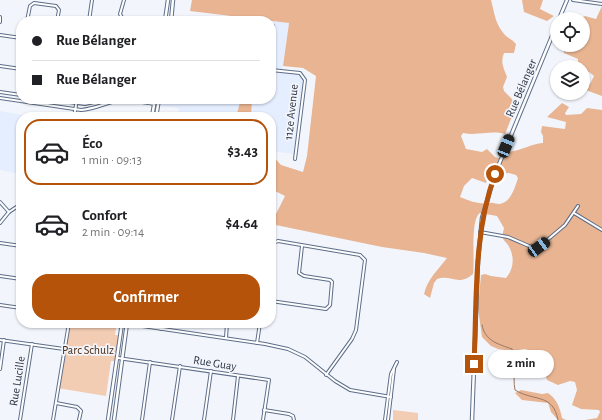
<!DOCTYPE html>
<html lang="fr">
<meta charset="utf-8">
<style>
body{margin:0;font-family:"Alegreya Sans",sans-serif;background:#f2f2f2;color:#202124;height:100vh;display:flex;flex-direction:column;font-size:15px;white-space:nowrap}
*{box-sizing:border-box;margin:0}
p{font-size:13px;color:#757577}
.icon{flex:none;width:22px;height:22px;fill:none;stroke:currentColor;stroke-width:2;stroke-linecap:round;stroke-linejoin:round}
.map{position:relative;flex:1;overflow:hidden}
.side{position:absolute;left:16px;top:112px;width:260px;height:216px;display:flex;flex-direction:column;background:#fff;border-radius:16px;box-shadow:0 1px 3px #0004}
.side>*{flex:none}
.guide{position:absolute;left:16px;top:16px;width:260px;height:88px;border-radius:16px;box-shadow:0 1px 3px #0004;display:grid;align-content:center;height:88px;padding:0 16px;background:#fff}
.tools{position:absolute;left:550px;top:12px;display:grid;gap:8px}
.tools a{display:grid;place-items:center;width:40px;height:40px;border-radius:50%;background:#fff;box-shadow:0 1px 3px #0004;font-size:20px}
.end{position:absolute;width:18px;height:18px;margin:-9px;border:5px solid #b45309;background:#fff;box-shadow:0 0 0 2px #fff}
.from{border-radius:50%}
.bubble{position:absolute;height:28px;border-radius:14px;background:#fff;box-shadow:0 1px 3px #0004;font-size:13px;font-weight:600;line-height:28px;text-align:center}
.car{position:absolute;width:12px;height:24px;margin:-12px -6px;border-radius:5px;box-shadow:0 0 3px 1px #0007;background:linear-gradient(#222 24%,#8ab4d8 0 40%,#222 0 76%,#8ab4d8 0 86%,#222 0)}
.guide b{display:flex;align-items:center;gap:14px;height:38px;font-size:15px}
.guide b+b{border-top:1px solid #e0e0e0}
.guide i{width:10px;height:10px;background:#202124}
ul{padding:7px 0 0;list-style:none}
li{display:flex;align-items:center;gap:12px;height:66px;margin:0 8px 6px;padding:0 8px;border:2px solid transparent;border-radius:16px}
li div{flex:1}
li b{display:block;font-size:15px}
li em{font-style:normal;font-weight:600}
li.on{border-color:#b45309}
li>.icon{width:36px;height:36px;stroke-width:1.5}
.cta{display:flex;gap:8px;margin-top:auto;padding:8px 16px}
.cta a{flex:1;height:46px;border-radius:16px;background:#b45309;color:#fff;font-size:16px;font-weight:600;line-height:46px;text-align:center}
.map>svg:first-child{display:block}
.built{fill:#e5eefe}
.green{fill:#f3ccb4}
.forest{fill:#e8b492;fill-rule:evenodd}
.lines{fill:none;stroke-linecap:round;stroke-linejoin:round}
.stream{stroke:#997864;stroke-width:1}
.minor-casing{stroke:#5d6d88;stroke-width:4}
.tertiary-casing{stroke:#5d6d88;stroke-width:4.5}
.minor{stroke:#fff;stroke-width:2}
.tertiary{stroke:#fff;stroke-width:2.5}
.route{stroke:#b45309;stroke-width:5}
.labels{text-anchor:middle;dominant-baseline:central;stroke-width:3.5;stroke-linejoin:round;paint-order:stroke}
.street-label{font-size:12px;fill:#2d3440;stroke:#f2f6fc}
.park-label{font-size:12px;fill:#4b280f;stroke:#f2f6fc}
</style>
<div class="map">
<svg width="602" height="420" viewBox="0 0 602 420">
<rect width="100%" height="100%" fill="#f2f6fc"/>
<g class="built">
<path d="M274 21 289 23 282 71 296 72 303 78V81L294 154 271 151V117L250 116 252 99H271V38Z"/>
<path d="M160 99H241L236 117H189L178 116 179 108 159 106Z"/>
<path d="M0 111 34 117H21V174L0 170Z"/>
</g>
<g class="green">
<path d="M68 323H117L115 335H119L115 361H111L106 396 57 388Z"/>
<path d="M393 410 418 413V420H393Z"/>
</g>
<g class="forest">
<path d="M192 0H491C495 15 495 24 506 36 510 39 513 40 516 44L514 53H504C500 63 504 68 507 77L503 87 504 91 517 104 505 134C490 130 479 136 463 133L461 136 466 149 482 152 487 149 495 157 502 159 505 157 509 152C522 150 531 144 543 143V136L541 132 542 126 565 129 566 122 547 117 562 103 569 107 565 113 566 115 581 114 587 108 602 110V420H585L597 418 600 412 599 410 581 409 572 405 577 390 575 382 570 381 558 385 547 380 543 367 532 351 525 349 511 351 498 349 491 346 482 337 478 308 481 275 485 274 491 276 506 278C514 269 515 256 508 245 506 242 504 241 502 237L504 228 497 216 480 213C470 219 475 262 473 274 458 287 451 274 437 279L434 283 430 298 424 294C428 278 438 270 447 258L424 253 382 247 271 224 285 196 271 189V154L281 165 303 172 307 156 316 76 303 68 283 66 289 23 190 11ZM509 173 516 175 518 178C515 187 511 203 499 204 496 204 493 202 490 203 476 204 473 202 460 197L464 186 472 178 486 183 489 175Z"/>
<path d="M522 0H543L540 9 554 16 547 21 524 12Z"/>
<path d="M602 6V96L583 89V83L590 84 594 76 589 72 583 71V67H570L578 62V59L564 53 563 49 554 43 557 38V45H583V17L585 16 596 19Z"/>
<path d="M241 99H252L251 117H236Z"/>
<path d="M521 390 542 394 548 393C557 399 560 408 562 418L566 420H558L551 412 548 403 522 400 515 393Z"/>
</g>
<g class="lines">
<path class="stream" d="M482 325C485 341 498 344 512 349 518 361 512 375 515 390 535 402 553 393 558 420"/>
<g class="minor-casing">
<g id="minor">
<path d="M124 0 120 14 124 21"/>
<path d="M573 0 602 4"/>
<path d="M0 17V22"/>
<path d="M27 21 30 6 34 3 56 6 59 10 57 21"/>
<path d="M89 21 92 0"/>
<path d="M135 21H148"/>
<path d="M0 35 21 38"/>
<path d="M271 38 273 26"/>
<path d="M0 66 21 69"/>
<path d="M271 70 300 73 305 80 295 159"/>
<path d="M0 92 21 95"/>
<path d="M0 98 81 110C93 109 101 105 112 102 126 98 140 102 154 104"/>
<path d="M46 99 85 104 107 99"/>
<path d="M148 99 159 101"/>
<path d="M74 117 77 99"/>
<path d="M0 202 9 212"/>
<path d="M574 213 602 230"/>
<path d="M0 223 9 212 21 204"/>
<path d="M480 232 508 237 529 246 539 247 565 225 578 206"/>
<path d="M0 243 21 246"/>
<path d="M271 251 273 243 278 241 360 255 365 260 356 330 352 339 326 375"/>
<path d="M0 276 21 279"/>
<path d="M271 301 326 309 330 305 332 282 330 280 304 276 299 273 302 246"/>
<path d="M0 305 21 308"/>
<path d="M122 323 265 344 288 349 305 357 335 381 350 390 391 397"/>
<path d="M161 329V323"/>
<path d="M226 338 227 323"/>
<path d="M0 340 64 349"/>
<path d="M257 343 260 323"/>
<path d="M118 358 269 380 263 420"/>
<path d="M0 369 4 340"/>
<path d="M56 403 77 407 81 411 79 420"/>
<path d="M264 410 289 414 293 416 294 420"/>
<path d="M20 420 32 344"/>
<path d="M53 420 69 323"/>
<path d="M142 420 150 362"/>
<path d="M172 420 180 366"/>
<path d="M204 420 211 371"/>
<path d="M233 420 238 376"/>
<path d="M385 420 391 374 397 362"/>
<path d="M388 420 394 369"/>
</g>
</g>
<g class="tertiary-casing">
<g id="tertiary">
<path d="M559 19 567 0"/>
<path d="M165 21 168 0"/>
<path d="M171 21 173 0"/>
<path d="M152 117 155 99"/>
<path d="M156 117 159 99"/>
<path d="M108 420 122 323"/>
<path d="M114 420 127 323"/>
<path d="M472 420 478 261 482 218 495 174 557 24"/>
</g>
</g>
<use href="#minor" class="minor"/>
<use href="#tertiary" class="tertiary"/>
</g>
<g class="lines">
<path class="route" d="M474 364C477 300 473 235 495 174"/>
</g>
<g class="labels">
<g class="street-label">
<text transform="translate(521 88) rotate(-67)">Rue Bélanger</text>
<text transform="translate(291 112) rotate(-84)">112e Avenue</text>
<text transform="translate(215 363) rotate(9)">Rue Guay</text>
<text transform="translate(17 381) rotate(-81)">Rue Lucille</text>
</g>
<g class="park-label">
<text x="88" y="350">Parc Schulz</text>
</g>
</g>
</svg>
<div class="tools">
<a><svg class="icon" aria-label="locate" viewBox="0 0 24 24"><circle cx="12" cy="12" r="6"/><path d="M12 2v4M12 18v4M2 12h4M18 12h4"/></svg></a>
<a><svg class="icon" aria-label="layers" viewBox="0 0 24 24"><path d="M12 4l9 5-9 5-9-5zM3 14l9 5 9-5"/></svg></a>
</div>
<i class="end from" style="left:495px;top:174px"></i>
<i class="end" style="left:474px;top:364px"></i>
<div class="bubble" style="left:488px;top:350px;width:66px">2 min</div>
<i class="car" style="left:506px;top:146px;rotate:22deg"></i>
<i class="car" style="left:539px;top:247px;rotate:54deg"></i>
<div class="guide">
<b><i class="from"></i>Rue Bélanger</b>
<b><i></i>Rue Bélanger</b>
</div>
<section class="side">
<ul>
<li class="on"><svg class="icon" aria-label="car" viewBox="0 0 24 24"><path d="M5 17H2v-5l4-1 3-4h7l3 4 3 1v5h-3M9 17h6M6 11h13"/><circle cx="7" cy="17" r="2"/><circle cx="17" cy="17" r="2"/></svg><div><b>Éco</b><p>1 min · 09:13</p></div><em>$3.43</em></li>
<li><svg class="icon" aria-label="car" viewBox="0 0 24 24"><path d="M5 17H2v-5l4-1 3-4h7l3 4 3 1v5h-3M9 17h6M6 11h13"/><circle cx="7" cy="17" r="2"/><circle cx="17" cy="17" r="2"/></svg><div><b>Confort</b><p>2 min · 09:14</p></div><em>$4.64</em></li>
</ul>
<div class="cta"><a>Confirmer</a></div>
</section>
</div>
